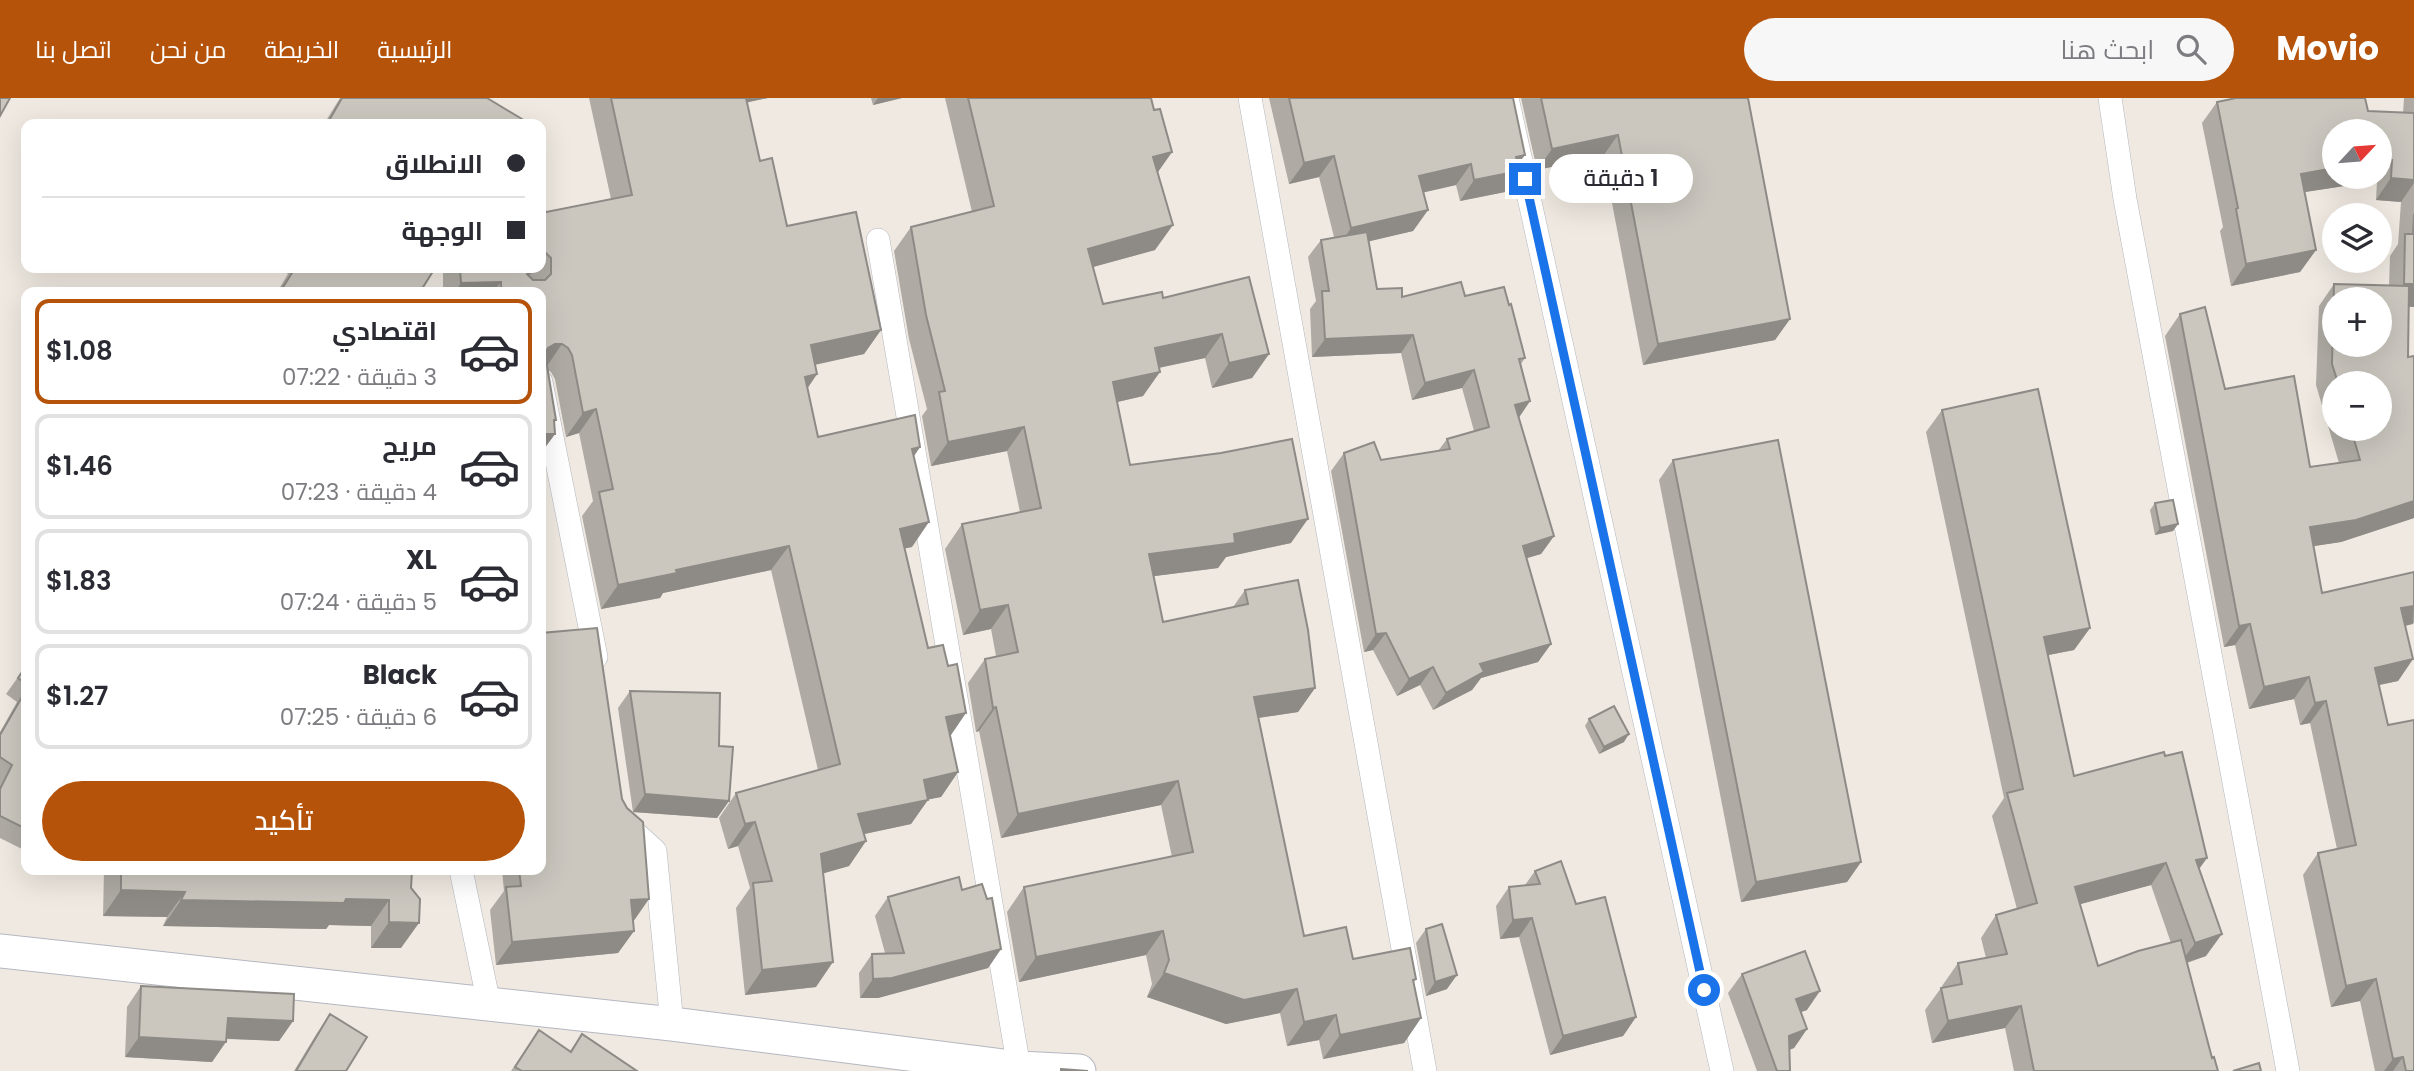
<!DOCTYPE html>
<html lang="ar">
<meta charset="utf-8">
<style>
body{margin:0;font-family:Poppins,Cairo,sans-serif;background:#f7f7f7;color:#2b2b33;direction:rtl;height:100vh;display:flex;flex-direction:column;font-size:26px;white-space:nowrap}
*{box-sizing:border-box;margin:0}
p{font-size:23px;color:#7c7c81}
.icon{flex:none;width:38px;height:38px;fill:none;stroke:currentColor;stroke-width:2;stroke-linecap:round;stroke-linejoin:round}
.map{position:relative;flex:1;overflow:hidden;direction:ltr}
.panel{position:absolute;left:21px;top:189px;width:525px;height:588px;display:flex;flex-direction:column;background:#fff;border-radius:14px;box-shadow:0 7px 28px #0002;direction:rtl}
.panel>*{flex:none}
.guide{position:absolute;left:21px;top:21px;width:525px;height:154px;border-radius:14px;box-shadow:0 7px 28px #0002;direction:rtl;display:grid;align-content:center;height:154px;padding:0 21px;background:#fff}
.needle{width:46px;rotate:64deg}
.controls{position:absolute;left:2322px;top:21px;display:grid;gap:14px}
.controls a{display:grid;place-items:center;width:70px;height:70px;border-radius:50%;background:#fff;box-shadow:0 7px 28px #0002;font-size:35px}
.end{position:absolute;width:32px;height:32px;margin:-16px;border:9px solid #1a73e8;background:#fff;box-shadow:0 0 0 4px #fff}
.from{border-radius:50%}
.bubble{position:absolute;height:49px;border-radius:24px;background:#fff;box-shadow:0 7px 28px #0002;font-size:23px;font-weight:600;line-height:49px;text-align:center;direction:rtl}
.guide b{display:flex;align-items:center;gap:24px;height:66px;font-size:26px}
.guide b+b{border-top:2px solid #e1e1e2}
.guide i{width:18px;height:18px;background:#2b2b33}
ul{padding:12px 0 0;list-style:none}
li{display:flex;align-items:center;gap:21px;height:105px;margin:0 14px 10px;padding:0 7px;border:4px solid #e1e1e2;border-radius:14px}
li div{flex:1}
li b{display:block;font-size:26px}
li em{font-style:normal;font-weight:600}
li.current{border-color:#b45309}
li>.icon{width:63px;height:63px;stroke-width:1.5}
.action{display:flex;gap:14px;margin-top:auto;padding:14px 21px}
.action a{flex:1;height:80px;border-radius:42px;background:#b45309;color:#fff;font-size:28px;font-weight:600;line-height:80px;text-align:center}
header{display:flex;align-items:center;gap:42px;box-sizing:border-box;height:98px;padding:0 35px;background:#b45309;color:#fff}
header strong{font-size:33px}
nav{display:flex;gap:38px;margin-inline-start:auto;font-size:24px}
.search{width:490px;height:63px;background:#f7f7f7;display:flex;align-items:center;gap:18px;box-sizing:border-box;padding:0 24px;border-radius:38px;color:#7c7c81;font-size:26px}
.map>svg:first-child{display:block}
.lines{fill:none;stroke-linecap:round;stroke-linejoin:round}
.minor-casing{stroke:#b4b7c1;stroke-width:24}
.secondary-casing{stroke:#b4b7c1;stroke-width:35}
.minor{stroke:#fff;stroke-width:23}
.secondary{stroke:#fff;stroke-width:33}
.wall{fill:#afaba4;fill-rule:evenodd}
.shaded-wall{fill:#8e8b86}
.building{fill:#cbc7bf;stroke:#8e8b86;stroke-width:2;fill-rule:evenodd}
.route{stroke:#1a73e8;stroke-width:9}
</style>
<header>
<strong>Movio</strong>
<div class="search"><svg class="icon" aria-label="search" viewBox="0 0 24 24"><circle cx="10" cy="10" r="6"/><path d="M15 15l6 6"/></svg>ابحث هنا</div>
<nav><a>الرئيسية</a><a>الخريطة</a><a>من نحن</a><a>اتصل بنا</a></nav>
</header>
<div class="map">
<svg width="2414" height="973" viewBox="0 0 2414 973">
<rect width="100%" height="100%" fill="#efe9e1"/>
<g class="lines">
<g class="minor-casing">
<g id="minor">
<path d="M1250 0 1425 973"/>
<path d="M1507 0 1722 973"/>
<path d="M2110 0 2125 101 2288 973"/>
<path d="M878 142 1019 970"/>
<path d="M541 284 596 559"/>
<path d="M623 724 655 753 672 926"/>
<path d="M461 772 489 906"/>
</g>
</g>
<g class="secondary-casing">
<path id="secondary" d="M0 853 672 926 1019 970 1079 973"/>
</g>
<use href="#minor" class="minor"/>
<use href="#secondary" class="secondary"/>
</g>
<g class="wall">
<path d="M340 0H487L519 26H324Z"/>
<path d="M589 0H768L747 4 760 63 787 128 881 232 864 256 815 267 817 276 807 291 818 339 920 349 914 358 912 449 905 450 958 674 941 699 928 701 911 726 864 736 866 743 849 768 823 775 816 889 745 897 736 810 750 790 738 748 728 751 719 720 736 695 818 672 771 472 663 495 660 500 601 511 582 418 593 403 579 335 566 339 555 281 551 274 548 272 556 322 554 325 555 336 541 355V194H443V170H541V115L611 101Z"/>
<path d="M871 0H902L873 7Z"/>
<path d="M945 0H1151L1154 12 1172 54 1158 74 1155 152 1093 169 1103 206 1163 200 1269 256 1252 280 1212 290 1205 260 1159 270 1143 298 1117 304 1130 367 1291 445 1226 459 1218 470 1154 478 1163 524 1233 509 1245 492 1315 590 1298 614 1259 620 1304 838 1353 861 1416 881 1414 884 1421 920 1404 945 1323 961 1319 942 1287 948 1280 915 1226 926 1147 899 1152 886 1146 857 1019 884 1007 814 1024 789 1172 759 1161 707 1001 740 979 633 976 634 968 585 985 561 996 558 991 531 963 537 945 451 962 426 1020 414 1007 353 931 368 922 318 927 311 909 241 894 153 911 129 972 114Z"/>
<path d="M1269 0H1513L1518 66 1505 94 1460 103 1456 87 1423 94 1428 112 1413 133 1368 143 1377 191 1402 199 1465 198 1525 260 1521 266 1530 303 1519 319 1554 438 1541 456 1526 460 1551 546 1538 564 1481 580 1472 592 1433 612 1420 587 1397 598 1373 552 1364 554 1331 373 1344 355 1381 362 1438 353 1447 341 1474 333 1462 290 1412 302 1401 255 1312 259 1310 211 1316 203 1308 159 1321 142 1334 139 1319 79 1289 86Z"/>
<path d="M1521 0H1748L1790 221 1775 242 1643 267 1603 58 1537 72Z"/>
<path d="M2236 0H2365L2368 13 2403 15 2404 0H2414V208H2409L2408 259 2414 258V420L2341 444 2313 448 2322 495 2414 474V525L2405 528 2413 561 2398 583 2379 587 2388 627 2414 622V973H2375L2360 903 2331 909 2303 777 2318 755 2337 751 2310 625 2300 627 2294 601 2249 611 2235 547 2224 549 2165 238 2180 216 2205 209 2225 291 2294 278 2310 369 2339 365 2316 287 2319 208 2334 186 2389 188 2390 158 2398 146 2401 104 2376 102 2377 83 2304 94 2316 152 2300 174 2231 188 2220 133 2223 129 2202 25 2217 4ZM2334 33H2380V79H2334ZM2334 201H2380V247H2334ZM2334 285H2380V331H2334Z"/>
<path d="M279 170H435L420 194H277L288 176Z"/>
<path d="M1942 312 2090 530 2074 552 2048 557 2074 678 2207 760 2199 771 2206 858 2187 865 2212 960 2218 973H2014L2005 930 1932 945 1925 912 1941 890H1943L1942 888 1958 865 1986 860 1981 840 1996 817 2017 811 1992 718 2004 700 1926 334ZM2151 787 2171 845 2098 868 2080 806Z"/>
<path d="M1673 362 1861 764 1847 784 1741 804 1659 382Z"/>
<path d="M2155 405 2178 426 2173 433 2155 437 2150 412Z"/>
<path d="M26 568V753L0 740V634L17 604 6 596Z"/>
<path d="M630 593 719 648 729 703 717 720 633 714 618 610Z"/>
<path d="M1589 621 1624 644 1599 656 1585 628Z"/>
<path d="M104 772H412L401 850H371V828L329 827 326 831 163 828 167 819 103 818Z"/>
<path d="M502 772H541L633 824 634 833 618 855 496 867 490 812 504 793Z"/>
<path d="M1535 773 1576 806 1636 919 1623 938 1550 957 1519 839 1500 841 1496 808 1509 789 1525 787Z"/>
<path d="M962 792 1001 851 988 870 878 900H860L859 875 872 856 885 855 875 818 888 799Z"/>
<path d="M1426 831 1447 891 1426 898 1416 845Z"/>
<path d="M1742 876 1807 912 1801 914 1807 931 1794 950 1789 952 1790 973H1757L1728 895Z"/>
<path d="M141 888 293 923 279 943 227 941 212 964 125 959 127 909Z"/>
<path d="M330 916 346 973H294L317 935Z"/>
<path d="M539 932 570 953 582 936 637 973H511Z"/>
</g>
<g class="shaded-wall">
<path d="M732 0H768L726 9Z"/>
<path d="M878 0H902L873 7Z"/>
<path d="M1618 37 1603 58 1537 72 1552 51Z"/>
<path d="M1172 54 1155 78 1153 59Z"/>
<path d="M1525 57 1512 74 1519 73 1505 94 1460 103 1474 82 1516 59Z"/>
<path d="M1334 58 1319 79 1289 86 1304 65Z"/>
<path d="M2392 62 2380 78V63Z"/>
<path d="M1471 66 1456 87 1404 99 1419 78Z"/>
<path d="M2334 70V79H2380L2377 83 2286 97 2301 76Z"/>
<path d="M2391 80 2414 82V85L2401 104 2376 102Z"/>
<path d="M1428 112 1413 133 1337 151 1351 130Z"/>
<path d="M1173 127 1155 152 1071 175 1088 151Z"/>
<path d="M2316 152 2300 174 2231 188 2246 166Z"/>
<path d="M520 170H535L528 179Z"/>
<path d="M501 184 493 194H455L461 185Z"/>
<path d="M2404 186H2414V209L2389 208Z"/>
<path d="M1790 221 1775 242 1643 267 1658 246Z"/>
<path d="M881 232 864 256 794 271 811 247Z"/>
<path d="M1222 236 1205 260 1138 274 1155 250Z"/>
<path d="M1413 237 1401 255 1312 259 1325 241Z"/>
<path d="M555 246H562L545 271 541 261 548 250Z"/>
<path d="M1269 256 1252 280 1212 290 1229 265Z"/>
<path d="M1474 272 1462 290 1412 302 1425 285Z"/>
<path d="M1160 274 1143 298 1096 309 1113 284Z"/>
<path d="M817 276 800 301 805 279Z"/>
<path d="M1530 303 1518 321 1515 307Z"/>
<path d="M596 311 579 335 566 339 583 315Z"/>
<path d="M554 322H556L547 336H555L541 355V336Z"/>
<path d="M1024 329 1007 353 931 368 948 344Z"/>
<path d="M920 349 903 374 912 351Z"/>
<path d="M2414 403V420L2341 444 2295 451 2310 429Z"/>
<path d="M1308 421 1291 445 1226 459 1218 470 1132 481 1149 456 1234 436Z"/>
<path d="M929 424 912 449 883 455 900 431Z"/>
<path d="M2178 426 2173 433 2155 437 2160 430Z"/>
<path d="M1554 438 1541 456 1510 465 1523 448Z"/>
<path d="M789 448 771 472 663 495 660 500 601 511 618 487 676 472Z"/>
<path d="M1008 507 991 531 963 537 980 512Z"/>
<path d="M2414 508 2413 526 2386 532 2401 510Z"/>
<path d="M2250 526 2235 547 2224 549 2239 528Z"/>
<path d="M2090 530 2074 552 2028 561 2044 539Z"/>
<path d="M1386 535 1373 552 1364 554 1376 536Z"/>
<path d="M1551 546 1538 564 1481 580 1472 592 1433 612 1446 595 1480 566Z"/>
<path d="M2413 561 2398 583 2360 591 2375 570Z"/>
<path d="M1433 569 1420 587 1397 598 1409 581Z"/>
<path d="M2309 579 2294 601 2249 611 2264 589Z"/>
<path d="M1315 590 1298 614 1237 623 1254 599Z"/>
<path d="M2326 603 2310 625 2300 627 2315 605Z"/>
<path d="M996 609 979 633 976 634 993 610Z"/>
<path d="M966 615 949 640 946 619Z"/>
<path d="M1629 636 1624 644 1599 656 1604 649Z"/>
<path d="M958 674 941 699 911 705 928 702 911 726 841 741 858 716 924 682Z"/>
<path d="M1178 683 1161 707 1001 740 1018 716Z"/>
<path d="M645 696 729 703 717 720 633 714Z"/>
<path d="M755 724 738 748 728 751 745 726Z"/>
<path d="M866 743 849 768 804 781 821 756Z"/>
<path d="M2207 760 2191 782 2196 762Z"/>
<path d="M1861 764 1847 784 1741 804 1756 784Z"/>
<path d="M2166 765 2151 787 2059 812 2075 789Z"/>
<path d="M121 792 185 794 167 819 103 818Z"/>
<path d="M346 801 389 802 371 828 329 827 326 831 163 828 181 802Z"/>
<path d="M649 801 633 824 631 802Z"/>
<path d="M1532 820 1519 839 1500 841 1513 822Z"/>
<path d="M389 824 419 825 401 850H371Z"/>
<path d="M634 833 618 855 496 867 512 844Z"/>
<path d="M1163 833 1146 857 1019 884 1036 859Z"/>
<path d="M2222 836 2206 858 2179 867 2195 845Z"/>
<path d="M1001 851 988 870 878 900H860L873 881Z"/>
<path d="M833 864 816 889 745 897 762 872Z"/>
<path d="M1164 875 1297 891 1280 915 1226 926 1147 899Z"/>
<path d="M1457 877 1447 891 1426 898 1435 884Z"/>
<path d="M2376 881 2360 903 2331 909 2346 888Z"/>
<path d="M1820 893 1807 912 1783 920 1796 901Z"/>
<path d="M2021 908 2005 930 1932 945 1948 923Z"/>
<path d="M1336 917 1319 942 1287 948 1304 924Z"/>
<path d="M1636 919 1623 938 1550 957 1563 938Z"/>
<path d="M228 920 293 923 279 943 213 940Z"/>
<path d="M1421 920 1404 945 1323 961 1340 937Z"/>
<path d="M1807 931 1794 950 1776 957 1789 938Z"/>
<path d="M139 939 226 944 212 964 125 959Z"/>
<path d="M2403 959 2393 973H2384L2393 961Z"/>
</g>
<g class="building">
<path d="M0 0H10L0 18Z"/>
<path d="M342 0H487L522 21 519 26H327Z"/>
<path d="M611 0H746L760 63 772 60 787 128 856 114 881 232 811 247 817 276 805 279 818 339 915 317 920 349 912 351 929 424 900 431 928 550 943 547 948 568 957 566 966 615 946 619 958 674 924 682 928 702 858 716 866 743 821 756 833 864 762 872 753 785 772 783 755 724 745 726 736 695 840 666 789 448 676 472 677 475 618 487 599 394 613 391 596 311 583 315 572 257 568 250 562 246H555L548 250 545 256 556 322H554L555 336H541V194H501V184L461 185 460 170H527V176L533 182H545L551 176V160L545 154H541V115L632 97Z"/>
<path d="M968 0H1151L1154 12 1160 11 1172 54 1153 59 1173 127 1088 151 1103 206 1162 194 1163 200 1249 179 1269 256 1229 265 1222 236 1155 250 1160 274 1113 284 1130 367 1221 355 1292 341 1308 421 1234 436 1235 445 1149 456 1163 524 1248 506 1245 492 1298 482 1308 532 1315 590 1254 599 1304 838 1346 829 1353 861 1410 850 1416 881 1413 882 1421 920 1340 937 1336 917 1304 924 1297 891 1244 902 1164 875 1169 862 1163 833 1036 859 1024 789 1193 754 1178 683 1018 716 996 609 993 610 985 561 1018 554 1008 507 980 512 962 426 1041 410 1024 329 948 344 939 294 945 293 926 217 911 129 994 108Z"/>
<path d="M1289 0H1513L1525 57 1516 59 1519 73 1474 82 1471 66 1419 78 1428 112 1351 130 1334 58 1304 65Z"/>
<path d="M1541 0H1748L1790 221 1658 246 1618 37 1552 51Z"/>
<path d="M2236 0H2365L2368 13 2414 15V82L2391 80 2392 62 2380 63V33H2334V70L2301 76 2316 152 2246 166 2236 111 2238 110 2217 4Z"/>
<path d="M2414 116V186H2404L2405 136H2413Z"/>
<path d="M1367 134 1377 191 1402 190V199L1461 184 1465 198 1504 189 1509 207 1511 206 1525 260 1519 261 1530 303 1515 307 1554 438 1523 448 1551 546 1480 566 1484 574 1446 595 1433 569 1409 581 1386 535 1376 536 1344 355 1374 344 1381 362 1450 351 1447 341 1489 329 1474 272 1425 285 1413 237 1325 241 1322 193H1329L1321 142Z"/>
<path d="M295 170H435L420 194H280Z"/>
<path d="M2334 186 2409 188 2408 259 2414 258V403L2356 422 2310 429 2322 495 2414 474V508L2401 510 2413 561 2375 570 2388 627 2414 622V973H2406L2403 959 2393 961 2376 881 2346 888 2318 755 2356 747 2326 603 2315 605 2309 579 2264 589 2250 526 2239 528 2180 216 2205 209 2225 291 2294 278 2310 369 2360 362 2351 331H2380V285H2338L2332 266ZM2334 201H2380V247H2334Z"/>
<path d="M2038 291 2090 530 2044 539 2074 678 2164 654 2165 658 2182 654 2207 760 2196 762 2222 836 2195 845 2166 765 2075 789 2098 868 2138 853 2181 842 2212 960 2214 959 2218 973H2034L2021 908 1948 923 1941 890 1962 886 1958 865 2007 856 1996 817 2037 805 2007 695 2023 691 1942 312Z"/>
<path d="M1778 342 1861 764 1756 784 1673 362Z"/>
<path d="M2173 402 2178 426 2160 430 2155 405Z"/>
<path d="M597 530 622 701 627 710 643 724 649 801 631 802 634 833 512 844 506 789 521 788 519 772H541V535Z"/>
<path d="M26 568V586L18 580Z"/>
<path d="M26 592V731L0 718V691L12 667 0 659V637Z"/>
<path d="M630 593 720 595 719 648 733 649 729 703 645 696Z"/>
<path d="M1614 608 1629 636 1604 649 1589 621Z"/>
<path d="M1561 763 1576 806 1605 799 1636 919 1563 938 1532 820 1513 822 1509 789 1540 786 1535 773Z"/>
<path d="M121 772H412L411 790 420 801 419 825 389 824V802L346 801 344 805 181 802 185 794 121 792Z"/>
<path d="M959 779 962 792 982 786 987 801 992 800 1001 851 892 880 873 881 872 856 904 855 888 799Z"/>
<path d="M1442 826 1457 877 1435 884 1426 831Z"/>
<path d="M1805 853 1820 893 1796 901 1807 931 1789 938 1790 973H1777L1742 876Z"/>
<path d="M141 888 294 896 293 923 228 920 226 944 139 939Z"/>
<path d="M330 916 367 939 346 973H296Z"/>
<path d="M539 932 571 954 582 936 637 973H522L515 969Z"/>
<path d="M2259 965 2261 973H2233Z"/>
<path d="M1061 971 1088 973H1061Z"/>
</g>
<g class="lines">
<path class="route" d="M1525 81 1704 892"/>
</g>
</svg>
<div class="controls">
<a><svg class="needle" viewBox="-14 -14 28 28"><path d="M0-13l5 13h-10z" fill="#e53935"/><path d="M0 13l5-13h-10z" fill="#7c7c81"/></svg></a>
<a><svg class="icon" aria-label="layers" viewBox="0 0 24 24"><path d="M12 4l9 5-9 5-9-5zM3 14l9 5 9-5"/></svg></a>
<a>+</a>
<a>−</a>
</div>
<i class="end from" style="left:1704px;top:892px"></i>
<i class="end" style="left:1525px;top:81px"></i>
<div class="bubble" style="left:1549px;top:56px;width:144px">1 دقيقة</div>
<div class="guide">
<b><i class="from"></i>الانطلاق</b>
<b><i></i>الوجهة</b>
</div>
<section class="panel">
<ul>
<li class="current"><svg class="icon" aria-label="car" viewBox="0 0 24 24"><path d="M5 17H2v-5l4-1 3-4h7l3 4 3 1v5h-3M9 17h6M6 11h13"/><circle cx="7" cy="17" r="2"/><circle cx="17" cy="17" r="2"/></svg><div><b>اقتصادي</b><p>3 دقيقة · 07:22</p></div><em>$1.08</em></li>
<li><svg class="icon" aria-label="car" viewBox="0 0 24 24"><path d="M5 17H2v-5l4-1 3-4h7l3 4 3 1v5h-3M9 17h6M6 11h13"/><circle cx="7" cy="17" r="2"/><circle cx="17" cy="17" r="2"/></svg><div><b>مريح</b><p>4 دقيقة · 07:23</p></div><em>$1.46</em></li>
<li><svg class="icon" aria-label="car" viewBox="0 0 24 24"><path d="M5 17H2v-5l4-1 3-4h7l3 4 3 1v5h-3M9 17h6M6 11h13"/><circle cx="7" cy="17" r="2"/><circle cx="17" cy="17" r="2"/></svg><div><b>XL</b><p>5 دقيقة · 07:24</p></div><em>$1.83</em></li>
<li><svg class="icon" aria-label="car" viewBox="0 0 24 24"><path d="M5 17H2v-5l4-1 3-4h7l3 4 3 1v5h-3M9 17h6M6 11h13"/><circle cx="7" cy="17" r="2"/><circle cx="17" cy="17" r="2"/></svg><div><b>Black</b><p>6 دقيقة · 07:25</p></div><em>$1.27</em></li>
</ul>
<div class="action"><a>تأكيد</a></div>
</section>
</div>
